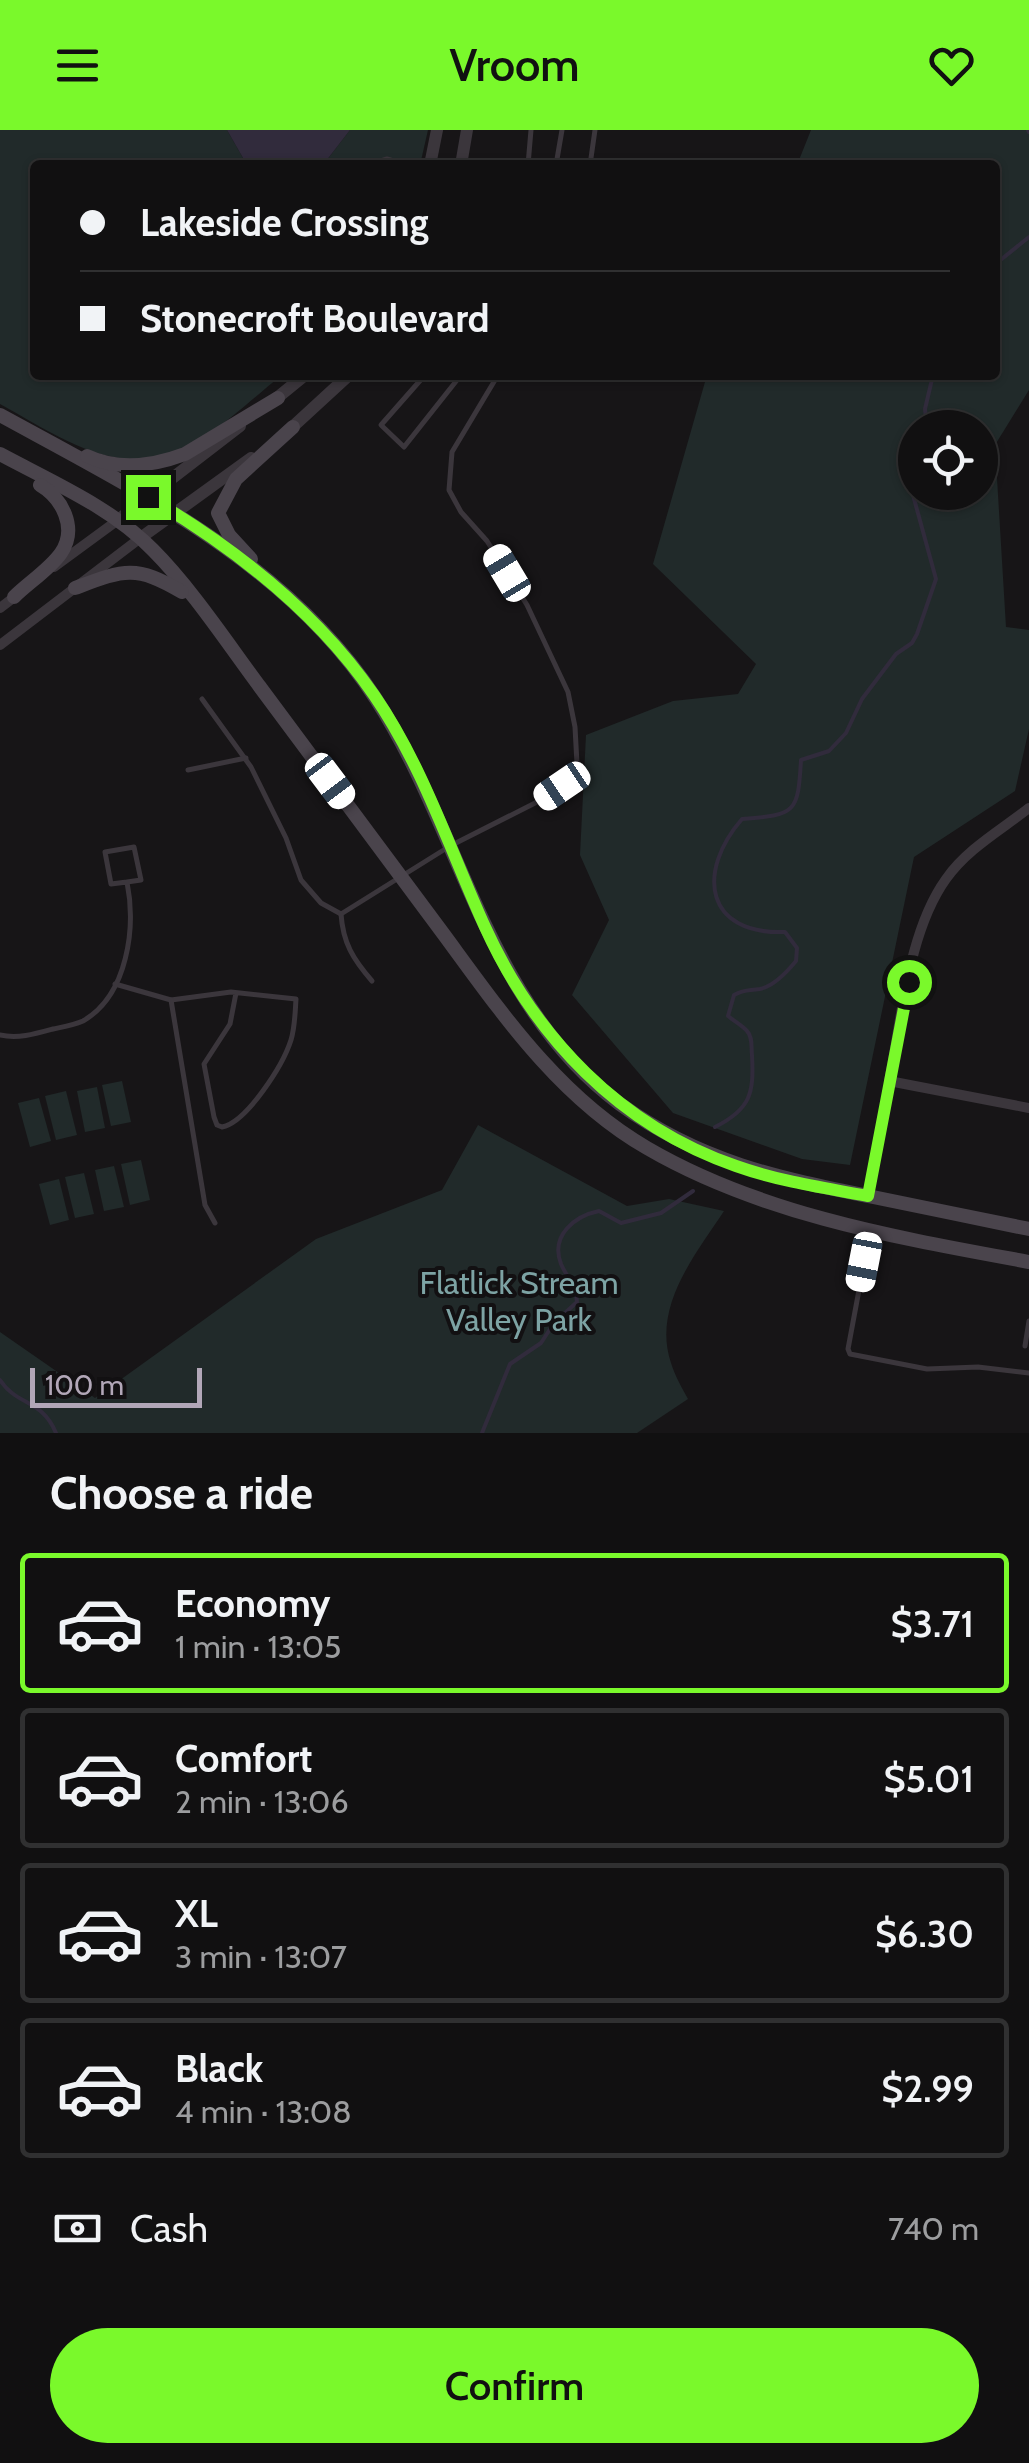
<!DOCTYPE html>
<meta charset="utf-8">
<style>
body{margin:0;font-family:Cabin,sans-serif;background:#1e1e1f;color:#f1f3f6;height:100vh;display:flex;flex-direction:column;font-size:38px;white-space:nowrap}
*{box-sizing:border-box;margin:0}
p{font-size:32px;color:#9c9d9f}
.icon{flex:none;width:55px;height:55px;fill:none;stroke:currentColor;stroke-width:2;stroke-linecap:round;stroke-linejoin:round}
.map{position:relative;height:1303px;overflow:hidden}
.panel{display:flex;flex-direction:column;background:#111011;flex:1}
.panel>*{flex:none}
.banner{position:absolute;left:30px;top:30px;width:970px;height:220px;border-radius:10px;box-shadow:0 2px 8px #0004,0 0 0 2px #303031;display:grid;align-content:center;height:220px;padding:0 50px;background:#111011}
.controls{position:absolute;left:898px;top:280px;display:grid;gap:20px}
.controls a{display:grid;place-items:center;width:100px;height:100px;border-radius:50%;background:#111011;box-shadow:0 2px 8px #0004,0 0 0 2px #303031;font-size:50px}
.scale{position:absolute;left:30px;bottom:25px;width:172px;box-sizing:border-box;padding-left:10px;border:5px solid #b2a7b8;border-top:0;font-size:28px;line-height:35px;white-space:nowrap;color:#b2a7b8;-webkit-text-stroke:8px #121012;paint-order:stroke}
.end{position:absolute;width:45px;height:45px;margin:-22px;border:12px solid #7af92b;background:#111;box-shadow:0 0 0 5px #111}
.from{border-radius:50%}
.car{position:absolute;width:30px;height:60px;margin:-30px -15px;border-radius:12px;box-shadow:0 0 8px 2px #0007;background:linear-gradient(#fff 24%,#345 0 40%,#fff 0 76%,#345 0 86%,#fff 0)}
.banner b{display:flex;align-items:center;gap:35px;height:95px;font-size:38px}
.banner b+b{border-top:2px solid #303031}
.banner i{width:25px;height:25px;background:#f1f3f6}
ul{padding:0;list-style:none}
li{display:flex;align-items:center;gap:30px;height:140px;margin:0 20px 15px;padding:0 30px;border:5px solid #303031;border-radius:10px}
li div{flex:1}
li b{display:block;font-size:38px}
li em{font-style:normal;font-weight:600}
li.on{border-color:#7af92b}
li>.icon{width:90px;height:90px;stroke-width:1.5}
h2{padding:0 50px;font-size:45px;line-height:120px}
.pay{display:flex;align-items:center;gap:25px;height:110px;padding:0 50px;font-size:38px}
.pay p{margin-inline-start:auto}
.cta{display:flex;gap:20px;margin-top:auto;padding:20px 50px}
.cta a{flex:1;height:115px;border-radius:60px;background:#7af92b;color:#111;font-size:40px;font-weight:600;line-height:115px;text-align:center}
header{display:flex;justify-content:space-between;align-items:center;height:130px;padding:0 50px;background:#7af92b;color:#111;font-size:45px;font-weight:600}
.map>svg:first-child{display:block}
.green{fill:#212a2a;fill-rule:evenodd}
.water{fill:#312b3c}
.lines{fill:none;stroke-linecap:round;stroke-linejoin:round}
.stream{stroke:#312b3c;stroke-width:4}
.service{stroke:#3b363c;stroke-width:5}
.minor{stroke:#3b363c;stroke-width:10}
.tertiary{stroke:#3b363c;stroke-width:12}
.secondary{stroke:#4a444c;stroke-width:14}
.route{stroke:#7af92b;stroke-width:12}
.labels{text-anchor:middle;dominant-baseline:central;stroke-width:8;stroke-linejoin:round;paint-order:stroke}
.park-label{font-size:32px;fill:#7da3a4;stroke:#121012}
</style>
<header><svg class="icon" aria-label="menu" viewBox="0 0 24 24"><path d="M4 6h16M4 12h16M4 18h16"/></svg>Vroom<svg class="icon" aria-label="heart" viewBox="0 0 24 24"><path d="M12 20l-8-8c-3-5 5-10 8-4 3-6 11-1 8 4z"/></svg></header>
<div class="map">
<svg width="1029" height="1303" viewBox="0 0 1029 1303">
<rect width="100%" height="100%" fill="#171517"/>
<g class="green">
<path d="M0 0H227L247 35H35V245H282C254 267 213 306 182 320 117 350 55 304 0 274Z"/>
<path d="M350 0H428L420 35H323Z"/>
<path d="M811 0H1029V260L995 315 1006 497 1029 500V599L1015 661 914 727 850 1035 802 1029 673 983 572 865 609 790 580 725 586 605 673 571 738 564 756 534 653 434 707 245H995V35H797ZM915 298H980V362H915Z"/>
<path d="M122 951 131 992 111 996 102 955Z"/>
<path d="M97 957 105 998 85 1002 77 961Z"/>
<path d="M66 961 77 1005 56 1010 45 966Z"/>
<path d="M39 968 51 1011 30 1017 18 973Z"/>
<path d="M478 995 627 1076 669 1069 724 1081C695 1125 652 1177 671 1233 675 1246 682 1258 688 1269L637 1303H0V1202L95 1268 316 1109 442 1060Z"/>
<path d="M141 1030 150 1070 130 1075 121 1034Z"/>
<path d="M114 1036 124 1077 104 1081 95 1040Z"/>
<path d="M84 1043 94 1084 75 1088 65 1047Z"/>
<path d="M59 1049 69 1090 50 1095 39 1054Z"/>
</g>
<path class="water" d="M227 0H350L323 35H247Z"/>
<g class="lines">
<g class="stream">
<path d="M1028 0 1029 2"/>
<path d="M995 139 998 132 1029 107"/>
<path d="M995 154V160"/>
<path d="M927 298 925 279 933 245"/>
<path d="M715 997C751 979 754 963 752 925 751 917 753 907 747 901 743 896 734 891 728 886L734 865C745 859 748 861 760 859 774 856 787 842 796 831L797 818 785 802C705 805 696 742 742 689 796 685 798 683 801 630L829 621 846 603 862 569 896 524 912 513 917 504 936 449 913 365 911 346 915 330"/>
<path d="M0 1250C17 1276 42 1269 56 1303"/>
<path d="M482 1303 510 1234 541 1213 554 1193 577 1172C577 1156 567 1148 561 1134 550 1105 575 1086 599 1081L621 1093 661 1083 693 1061"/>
</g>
<g class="service">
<path d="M368 35 387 29 407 35"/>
<path d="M528 35 531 0"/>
<path d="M556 35 562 0"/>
<path d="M590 35 595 0"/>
<path d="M425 245 381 295 404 317 461 245"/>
<path d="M202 569 251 637 286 708 301 750 321 773 341 784 450 716 541 670 561 656 577 634 575 597 568 562 527 475 487 411 461 382 449 360 452 322 498 245"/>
<path d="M188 640 246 628"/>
<path d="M341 784C343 813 353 829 372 851"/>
<path d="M909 852 925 855"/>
<path d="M115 854 171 870 231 862 296 869C295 883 295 897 291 910 283 935 247 992 222 997L217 995 214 987 204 934 230 894 236 863"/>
<path d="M171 870 205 1075 215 1093"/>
<path d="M0 905C18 909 35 904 53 899 62 897 74 895 83 891 128 865 136 797 127 752L141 750 134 717 105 722 111 754 127 752"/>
<path d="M869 1063 889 951"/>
<path d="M870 1101 848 1219 850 1224 927 1239 978 1237 1029 1243"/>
<path d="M1025 1216 1029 1191"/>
</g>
<g class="minor">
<path d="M54 437 118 390"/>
<path d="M0 478 17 465"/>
<path d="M0 515 139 409"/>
<path d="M1029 678C1001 700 967 719 946 749 908 802 902 888 889 951L1029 978"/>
</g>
<g class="tertiary">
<path d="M430 35 437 0"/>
<path d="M461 35 467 0"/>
<path d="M272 272 305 245"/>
<path d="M287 302 349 245"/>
<path d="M118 390 240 296"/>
<path d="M139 409 251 328"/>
</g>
<g class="secondary">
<path d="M0 285C137 360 289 434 376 569 462 702 486 875 620 974 700 1032 778 1048 873 1067 925 1078 977 1088 1029 1099"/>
<path d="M0 324C52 352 111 377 153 420 191 458 228 514 260 557 322 640 384 723 445 806 503 885 560 968 647 1018 762 1085 899 1108 1029 1132"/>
<path d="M87 326C119 341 153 336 185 324L278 268"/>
<path d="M251 429 229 405 218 383 236 349 293 297"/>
<path d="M75 458C123 440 135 434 182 462"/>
<path d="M14 467C28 453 50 439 61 423 78 398 62 368 40 355"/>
</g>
</g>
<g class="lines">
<path class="route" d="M148 367C235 418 317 482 374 565 423 636 450 720 485 797 535 907 620 996 736 1036 778 1051 824 1058 868 1066L909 852"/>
</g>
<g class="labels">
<g class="park-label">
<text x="519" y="1152">Flatlick Stream<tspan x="519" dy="37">Valley Park</tspan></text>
</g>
</g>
</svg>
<div class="controls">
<a><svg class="icon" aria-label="locate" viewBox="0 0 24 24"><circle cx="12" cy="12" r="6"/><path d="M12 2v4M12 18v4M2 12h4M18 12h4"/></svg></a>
</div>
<div class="scale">100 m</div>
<i class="end from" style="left:909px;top:852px"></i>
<i class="end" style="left:148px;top:367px"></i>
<i class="car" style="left:507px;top:443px;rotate:329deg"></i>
<i class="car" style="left:330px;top:651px;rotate:143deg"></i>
<i class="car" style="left:562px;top:656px;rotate:236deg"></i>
<i class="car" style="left:864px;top:1132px;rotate:191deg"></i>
<div class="banner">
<b><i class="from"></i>Lakeside Crossing</b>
<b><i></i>Stonecroft Boulevard</b>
</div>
</div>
<section class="panel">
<h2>Choose a ride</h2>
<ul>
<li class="on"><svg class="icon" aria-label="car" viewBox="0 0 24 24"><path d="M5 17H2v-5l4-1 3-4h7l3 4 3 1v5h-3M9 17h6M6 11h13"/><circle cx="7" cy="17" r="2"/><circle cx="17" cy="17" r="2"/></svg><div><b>Economy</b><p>1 min · 13:05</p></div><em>$3.71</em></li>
<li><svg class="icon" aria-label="car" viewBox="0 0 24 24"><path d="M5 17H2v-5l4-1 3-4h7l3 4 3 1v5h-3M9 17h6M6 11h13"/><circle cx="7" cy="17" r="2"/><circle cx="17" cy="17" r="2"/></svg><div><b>Comfort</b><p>2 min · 13:06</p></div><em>$5.01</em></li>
<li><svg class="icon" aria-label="car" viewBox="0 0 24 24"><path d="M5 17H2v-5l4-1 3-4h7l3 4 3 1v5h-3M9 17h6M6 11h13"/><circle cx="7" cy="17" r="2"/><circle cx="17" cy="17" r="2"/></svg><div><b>XL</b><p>3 min · 13:07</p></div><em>$6.30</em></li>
<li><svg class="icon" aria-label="car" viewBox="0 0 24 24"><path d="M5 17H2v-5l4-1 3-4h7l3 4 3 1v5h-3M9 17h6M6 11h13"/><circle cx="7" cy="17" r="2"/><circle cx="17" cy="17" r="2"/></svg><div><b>Black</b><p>4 min · 13:08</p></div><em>$2.99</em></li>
</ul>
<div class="pay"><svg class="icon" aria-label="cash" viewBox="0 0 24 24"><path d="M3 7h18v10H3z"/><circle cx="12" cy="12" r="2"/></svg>Cash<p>740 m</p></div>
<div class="cta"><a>Confirm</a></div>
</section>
